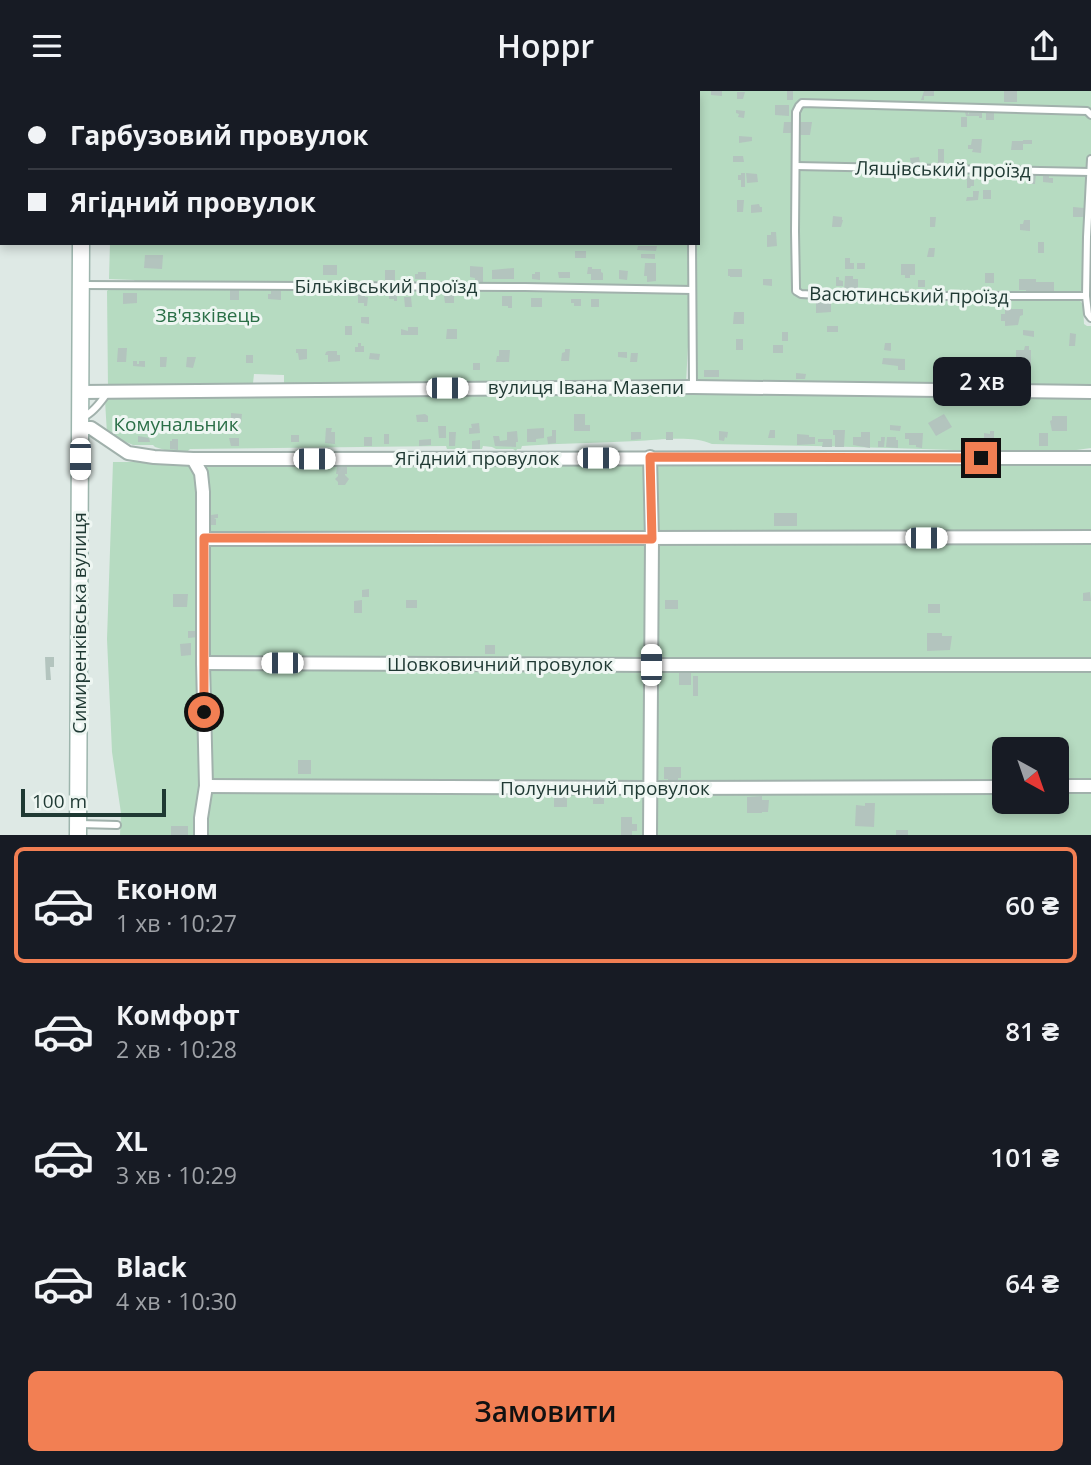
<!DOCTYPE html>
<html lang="uk">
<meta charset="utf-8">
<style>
body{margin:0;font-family:"Open Sans",sans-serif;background:#20242c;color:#f1f3f6;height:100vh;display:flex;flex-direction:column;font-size:26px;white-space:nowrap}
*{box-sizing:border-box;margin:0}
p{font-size:23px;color:#9ea1a6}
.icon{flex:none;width:38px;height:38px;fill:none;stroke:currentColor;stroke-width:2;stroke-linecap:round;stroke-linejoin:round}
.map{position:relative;height:744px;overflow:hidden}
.drawer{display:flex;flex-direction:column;background:#171b24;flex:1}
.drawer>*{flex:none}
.banner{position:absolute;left:0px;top:0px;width:700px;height:154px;box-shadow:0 4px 10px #0003;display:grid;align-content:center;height:154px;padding:0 28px;background:#171b24}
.needle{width:46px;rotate:140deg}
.fabs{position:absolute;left:992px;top:646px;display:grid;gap:14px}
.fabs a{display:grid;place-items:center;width:77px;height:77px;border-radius:10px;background:#171b24;box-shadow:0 4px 10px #0003;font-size:35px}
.scale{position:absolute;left:21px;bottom:18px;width:145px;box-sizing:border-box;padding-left:7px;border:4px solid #1f3933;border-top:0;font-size:19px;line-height:24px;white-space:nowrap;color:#1f3933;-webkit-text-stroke:5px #eef6f2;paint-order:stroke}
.end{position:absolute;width:32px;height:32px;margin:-16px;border:9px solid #f27f53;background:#111;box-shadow:0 0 0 4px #111}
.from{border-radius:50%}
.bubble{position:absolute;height:49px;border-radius:10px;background:#171b24;box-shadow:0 4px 10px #0003;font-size:23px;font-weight:600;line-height:49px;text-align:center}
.car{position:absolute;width:21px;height:42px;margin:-21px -10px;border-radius:9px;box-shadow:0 0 5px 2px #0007;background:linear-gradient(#fff 24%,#345 0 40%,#fff 0 76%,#345 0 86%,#fff 0)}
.banner b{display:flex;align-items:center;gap:24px;height:66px;font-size:26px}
.banner b+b{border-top:2px solid #363941}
.banner i{width:18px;height:18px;background:#f1f3f6}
ul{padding:12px 0 0;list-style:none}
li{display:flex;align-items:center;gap:21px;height:116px;margin:0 14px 10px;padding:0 14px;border:4px solid transparent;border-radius:10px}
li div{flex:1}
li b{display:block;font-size:26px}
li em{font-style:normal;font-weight:600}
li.active{border-color:#f27f53}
li>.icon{width:63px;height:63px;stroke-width:1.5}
.button{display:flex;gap:14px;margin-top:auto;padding:14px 28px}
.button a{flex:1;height:80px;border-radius:10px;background:#f27f53;color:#111;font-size:28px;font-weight:600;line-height:80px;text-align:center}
header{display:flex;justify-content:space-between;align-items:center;height:91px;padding:0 28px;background:#171b24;font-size:32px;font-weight:600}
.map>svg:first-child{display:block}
.green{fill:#b6dbc1;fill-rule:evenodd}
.building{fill:#b3c4be}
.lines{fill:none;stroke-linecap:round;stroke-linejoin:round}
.service-casing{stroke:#a1b1ac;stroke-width:10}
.minor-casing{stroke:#a1b1ac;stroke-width:16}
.secondary-casing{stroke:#9db5ad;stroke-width:19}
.service{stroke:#fff;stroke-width:6}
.minor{stroke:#fff;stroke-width:12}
.secondary{stroke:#fff;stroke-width:16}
.route{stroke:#f27f53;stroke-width:9}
.labels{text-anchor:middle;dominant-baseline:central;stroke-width:6;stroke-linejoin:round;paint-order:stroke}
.street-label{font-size:19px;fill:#1f3933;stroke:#eef6f2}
.park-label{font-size:19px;fill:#2a6f47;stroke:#eef6f2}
</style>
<header><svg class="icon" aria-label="menu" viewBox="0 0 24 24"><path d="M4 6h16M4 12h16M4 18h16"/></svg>Hoppr<svg class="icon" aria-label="share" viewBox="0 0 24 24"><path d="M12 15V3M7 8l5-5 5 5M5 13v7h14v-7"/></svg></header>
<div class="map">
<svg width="1091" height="744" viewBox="0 0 1091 744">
<rect width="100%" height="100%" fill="#dee9e5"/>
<g class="green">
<rect x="113" y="0" width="575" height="2"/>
<path d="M697 0H1091V219V204L1079 203 798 201 797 206 1079 208 1083 214 1084 233 1087 235H1091V296L700 292 696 287 697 152H698V2Z"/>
<path d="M110 152H690L689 237 686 292 341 294 284 292V284L254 283 253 292 226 295 108 297 107 200 111 196 137 194 134 189 109 188Z"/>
<path d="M663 302 1091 307V357L1069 360H1031L1030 362C923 357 818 355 712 353 693 344 658 349 636 350 598 352 560 352 522 355L521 358H517L516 360 513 358H496L492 356 483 355 482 358H447L446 355 190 358 186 362 165 361V359L155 356 153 354H133L107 343 105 309 107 305Z"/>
<path d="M770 370 1091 372V744H120L121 722 112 661 107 548 113 371ZM1004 658H1057V710H1004Z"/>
</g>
<g class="building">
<path d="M711 0H722V5L711 4Z"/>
<rect x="787" y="0" width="6" height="9"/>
<path d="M924 0H934V5H924V9H921Z"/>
<rect x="1004" y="0" width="13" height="11"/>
<path d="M737 1H745L743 8H737Z"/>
<path d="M775 14H789V25L775 24Z"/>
<path d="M972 17 982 19V27H979V25H966L965 21H968V24Z"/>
<path d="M986 18 994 19V29H986Z"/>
<path d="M736 19 745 20 744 27 738 26 739 23 736 22Z"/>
<rect x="961" y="26" width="6" height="10"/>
<path d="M784 31H793V42H783Z"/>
<path d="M800 31H812L810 44H799Z"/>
<path d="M739 45 752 46V50L739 52Z"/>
<path d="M972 48H982L981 62 972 61 973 58H968V54H971Z"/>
<path d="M1023 49H1032V53H1023V59H1011L1012 50H1023Z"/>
<rect x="938" y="58" width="6" height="14"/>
<path d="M733 65H743L744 71H733Z"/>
<path d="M919 66 920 72 911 73 910 67Z"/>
<path d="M1029 81 1036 82 1035 93H1028Z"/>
<path d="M741 82H745V96H741V89H738V84H741Z"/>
<path d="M746 82 757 83 758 91 747 92Z"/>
<path d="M1043 84H1049V87H1053V92L1043 91Z"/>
<path d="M967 85H974V95H971L970 97H967Z"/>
<rect x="983" y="99" width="8" height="9"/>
<path d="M973 100H979L978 109 966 110 967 106H973Z"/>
<path d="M737 109H744L743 121H737Z"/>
<path d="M759 113 760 116H762V121L751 122V114Z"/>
<path d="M1073 116 1084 117V126H1073Z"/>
<path d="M833 125 842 126V129H843L841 136H832Z"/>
<path d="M930 126H936L935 136H930Z"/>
<path d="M1024 129H1030V140L1020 139V133H1023Z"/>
<path d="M771 141H776L777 155 767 156V144H771Z"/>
<rect x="1038" y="151" width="6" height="11"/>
<path d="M638 155H657L656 160 637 159Z"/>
<path d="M929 157H935L934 166H927Z"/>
<rect x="575" y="160" width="11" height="7"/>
<path d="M641 163H655V168L641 167Z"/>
<path d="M145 164H163L162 178 144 177Z"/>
<path d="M845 167H850V172H854V178H845Z"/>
<path d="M645 172H656V190L647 191V185H644Z"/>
<rect x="857" y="172" width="8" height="6"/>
<path d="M901 173H915V184H910V187H905V184H901Z"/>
<rect x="323" y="174" width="14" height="10"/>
<path d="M470 175 483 176V192H475V187L470 186Z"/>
<path d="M588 176H592V178H601V181L603 182V189H591V183H587Z"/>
<path d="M514 177V188H492V179Z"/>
<path d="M728 178H742V186H730V185H728Z"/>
<rect x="385" y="179" width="10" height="10"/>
<path d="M619 179 628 180 627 189 619 188Z"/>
<path d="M418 181H426V188H415V183H418Z"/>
<path d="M535 181H540V189L532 188V183H535Z"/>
<path d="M558 181H570V187H559Z"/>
<rect x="985" y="182" width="9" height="10"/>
<path d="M845 185H853V188H858V202H844Z"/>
<path d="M836 186H839V189L843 190V195H836Z"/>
<path d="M763 188H772V195L763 194Z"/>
<path d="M1019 188H1036V191H1054V200H1046V203H1036V200H1030V202H1026V199H1019Z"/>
<rect x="918" y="189" width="7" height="7"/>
<rect x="230" y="199" width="9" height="10"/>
<path d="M271 200H281V209L268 208V203H271Z"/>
<path d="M123 202H137V212L123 213Z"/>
<path d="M358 202H365V206H368L367 215H364V212H358Z"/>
<path d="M389 203H397V210H394V208H389Z"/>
<path d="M454 204V212H445L444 205Z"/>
<path d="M502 205H512V217H508V215H502Z"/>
<path d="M404 206H411L412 216H405Z"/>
<rect x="531" y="207" width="11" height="9"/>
<path d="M571 208H581V215H574V212H571Z"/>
<rect x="591" y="208" width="8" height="8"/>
<path d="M816 211 831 212V221L816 222Z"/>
<path d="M1005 218H1023V224L1020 225 1018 234 1005 235V230H1001V223H1005Z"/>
<path d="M734 221H744V233H733Z"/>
<path d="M361 226H369V233L361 232Z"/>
<rect x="345" y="235" width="7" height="9"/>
<rect x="827" y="235" width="11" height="6"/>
<path d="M408 236H418V244H401V238L408 240Z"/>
<path d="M447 238H457V248H446Z"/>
<path d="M1023 239 1034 240V246L1023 244Z"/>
<rect x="782" y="241" width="6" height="9"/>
<path d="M1070 242 1076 243 1075 255H1069Z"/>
<rect x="736" y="248" width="7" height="11"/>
<path d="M358 252H361V255H364V261H355V256H358Z"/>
<path d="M885 252H891V260L884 259Z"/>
<rect x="773" y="254" width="10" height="8"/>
<path d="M1025 255H1029V259H1031V277H1010V272H1016V259H1024Z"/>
<path d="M118 257H127L126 271H117Z"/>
<path d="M296 258H307V268L299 269 298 262H296Z"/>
<path d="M565 258H570L569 270H561L562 262 565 261Z"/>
<path d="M499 259H510L509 271H496L497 265H499Z"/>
<path d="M328 260H337V264H340V270L328 271V264H325L326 261Z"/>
<path d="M618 261H627V267L618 266Z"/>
<path d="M370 262 380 263 379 269 369 268Z"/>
<path d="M631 262H638L637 271H630Z"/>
<rect x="246" y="264" width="7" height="8"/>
<path d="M160 266H167L166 276H160Z"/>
<path d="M187 266H196L193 277 186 276Z"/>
<path d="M883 267 905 268V279H898V275L882 273Z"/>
<path d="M133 270H137V273H139V270H145V276L133 275Z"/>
<rect x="473" y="272" width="7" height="7"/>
<rect x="704" y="279" width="15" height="7"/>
<path d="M796 282 806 283 805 288H796Z"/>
<path d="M231 322 242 323 241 332 231 331Z"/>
<path d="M425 323 428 325V331H417L416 324Z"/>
<path d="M574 323H585V334H590V340H574Z"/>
<path d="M944 323 952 336 936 345 928 332Z"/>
<path d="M1052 325H1067V340H1052L1050 330 1052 329Z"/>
<path d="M479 332 480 342 469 343V337H472L471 333Z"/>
<path d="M890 334 901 335 900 340 890 339Z"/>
<path d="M438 335H446V347H439Z"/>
<path d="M326 337H332L331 341H335V353L325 352Z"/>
<path d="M544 337V347L536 348V351H527V338Z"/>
<path d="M552 339H556V352L548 353 547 346 552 345Z"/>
<path d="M770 339H775V347H768Z"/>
<path d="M833 339H845L844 356H835V344H833Z"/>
<path d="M517 340 518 351H516V356L495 355 493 345H499L500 350 507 349V341Z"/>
<path d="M719 340 728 341 727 347 725 346 724 350 719 349Z"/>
<path d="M990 340H994V351H984V342L990 343Z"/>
<path d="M449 341H456L455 355H449Z"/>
<path d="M631 341H641V348L631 349Z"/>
<rect x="666" y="341" width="7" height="8"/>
<path d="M861 341H870V357L853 354V346H861Z"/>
<path d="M905 342H923L922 357 916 356V354H909V348H905Z"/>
<rect x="1039" y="342" width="9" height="13"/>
<rect x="384" y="343" width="5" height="10"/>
<path d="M797 343 809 344V346H815V353L797 354Z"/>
<rect x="291" y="344" width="8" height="7"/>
<path d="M138 345 149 347 150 351H138Z"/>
<rect x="364" y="346" width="8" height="9"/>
<path d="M881 346H885L884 356H878V350H881Z"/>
<path d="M887 346H896V349H898V357L886 356Z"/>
<path d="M229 347H239V355H231Z"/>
<path d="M172 348H178V359L170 358V350H172Z"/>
<path d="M431 348V354L419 355V349Z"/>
<path d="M818 348H832V356H822L823 351H818Z"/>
<path d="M480 349V358H472V350Z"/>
<path d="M337 376H347V383H345V384L349 388 345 394H338V391L335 388 338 385V383H336Z"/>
<rect x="774" y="422" width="23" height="13"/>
<path d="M218 423V427H214L216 428V434H210L211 424Z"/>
<path d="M369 498V506H362V499Z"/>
<path d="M1090 501 1091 510H1083V502Z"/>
<path d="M173 503H188L187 516H173Z"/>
<path d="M362 509V522H354V510Z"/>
<rect x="406" y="509" width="11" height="8"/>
<rect x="665" y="509" width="13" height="9"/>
<rect x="928" y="513" width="12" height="9"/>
<path d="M188 540H198V546L188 547Z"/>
<path d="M927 542H942V545H952L950 559 927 560Z"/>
<path d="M191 552V564L181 565 180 553Z"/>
<rect x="485" y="554" width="10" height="9"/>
<path d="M45 566H54V576H50L51 589H46Z"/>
<rect x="679" y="582" width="12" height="12"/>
<rect x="693" y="585" width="5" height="20"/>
<rect x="298" y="669" width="13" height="14"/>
<path d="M664 676H681V687H678V691H668V688H664Z"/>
<path d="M590 701H604V713H593V708H590Z"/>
<rect x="554" y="702" width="13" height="14"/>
<path d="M762 705V709H769L768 721H762V722H747V706Z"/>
<path d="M865 712H875L874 736 855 735 856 714 865 715Z"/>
<path d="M621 726H632V733H637V740H632V744H621Z"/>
<rect x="171" y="735" width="17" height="9"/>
<rect x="896" y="739" width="12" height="5"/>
</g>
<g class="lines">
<g class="service-casing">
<g id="service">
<path d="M693 0V2"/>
<path d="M1091 68 1087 146 1086 205 1088 223 1091 227"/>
<path d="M796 75 1090 81"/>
<path d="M692 152 693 296"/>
<path d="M83 194 525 196 692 199"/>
<path d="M1086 205H837L801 203 796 200V196L795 140 796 21 799 15 802 12 1087 20 1091 24"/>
<path d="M83 326C93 322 101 311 107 302"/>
<path d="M80 733 117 734"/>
</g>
</g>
<g class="minor-casing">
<g id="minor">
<path d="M81 301 693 296 1091 301"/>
<path d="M80 337H91L128 362 154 366 193 368 1091 367"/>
<path d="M193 368 201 382 203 401V572L206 695 201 727V744"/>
<path d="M204 448 1091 446"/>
<path d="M203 572 651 574H1091"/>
<path d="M206 695 650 697 1004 696"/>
<path d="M1057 695H1091"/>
<path d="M650 744 652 448 650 366"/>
</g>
</g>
<g class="secondary-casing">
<g id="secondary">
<path d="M81 2V0"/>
<path d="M78 744 81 152"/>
</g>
</g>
<use href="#service" class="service"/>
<use href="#minor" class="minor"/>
<use href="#secondary" class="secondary"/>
</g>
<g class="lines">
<path class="route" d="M204 621V447L652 448 650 366 981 367"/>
</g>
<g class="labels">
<g class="street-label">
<text transform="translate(943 78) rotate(1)">Лящівський проїзд</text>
<text x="386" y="195">Більківський проїзд</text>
<text transform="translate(909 204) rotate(1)">Васютинський проїзд</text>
<text x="586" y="296">вулиця Івана Мазепи</text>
<text x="477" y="367">Ягідний провулок</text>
<text transform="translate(79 532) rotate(-90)">Симиренківська вулиця</text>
<text x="500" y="573">Шовковичний провулок</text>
<text x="605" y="697">Полуничний провулок</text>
</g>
<g class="park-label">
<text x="208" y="224">Зв'язківець</text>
<text x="176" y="333">Комунальник</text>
</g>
</g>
</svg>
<div class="fabs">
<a><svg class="needle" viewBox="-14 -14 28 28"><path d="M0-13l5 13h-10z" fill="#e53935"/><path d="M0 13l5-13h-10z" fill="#9ea1a6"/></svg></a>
</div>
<div class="scale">100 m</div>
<i class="end from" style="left:204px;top:621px"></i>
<i class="end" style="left:981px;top:367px"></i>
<div class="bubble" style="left:933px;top:266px;width:98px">2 хв</div>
<i class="car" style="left:447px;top:297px;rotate:90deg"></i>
<i class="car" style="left:598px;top:367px;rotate:90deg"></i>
<i class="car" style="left:80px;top:368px;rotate:180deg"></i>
<i class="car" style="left:314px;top:368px;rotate:90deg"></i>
<i class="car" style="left:926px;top:447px;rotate:90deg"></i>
<i class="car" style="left:282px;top:572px;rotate:270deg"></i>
<i class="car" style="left:651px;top:574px;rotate:0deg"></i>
<div class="banner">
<b><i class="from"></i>Гарбузовий провулок</b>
<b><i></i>Ягідний провулок</b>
</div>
</div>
<section class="drawer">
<ul>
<li class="active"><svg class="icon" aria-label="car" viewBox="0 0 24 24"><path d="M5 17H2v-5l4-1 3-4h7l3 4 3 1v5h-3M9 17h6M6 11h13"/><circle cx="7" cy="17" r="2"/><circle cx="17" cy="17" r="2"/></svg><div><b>Економ</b><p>1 хв · 10:27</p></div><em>60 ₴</em></li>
<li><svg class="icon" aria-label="car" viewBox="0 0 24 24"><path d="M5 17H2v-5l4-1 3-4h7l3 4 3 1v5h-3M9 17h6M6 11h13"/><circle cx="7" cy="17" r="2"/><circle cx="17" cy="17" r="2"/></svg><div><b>Комфорт</b><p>2 хв · 10:28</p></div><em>81 ₴</em></li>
<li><svg class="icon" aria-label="car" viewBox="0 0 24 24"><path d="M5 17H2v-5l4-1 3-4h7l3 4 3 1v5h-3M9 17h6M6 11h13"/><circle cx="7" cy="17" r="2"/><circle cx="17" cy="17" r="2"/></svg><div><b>XL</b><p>3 хв · 10:29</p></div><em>101 ₴</em></li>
<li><svg class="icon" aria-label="car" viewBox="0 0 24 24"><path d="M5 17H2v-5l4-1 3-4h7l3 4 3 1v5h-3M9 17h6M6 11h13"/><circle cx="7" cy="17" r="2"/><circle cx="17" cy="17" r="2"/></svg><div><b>Black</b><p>4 хв · 10:30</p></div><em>64 ₴</em></li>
</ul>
<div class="button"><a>Замовити</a></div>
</section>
